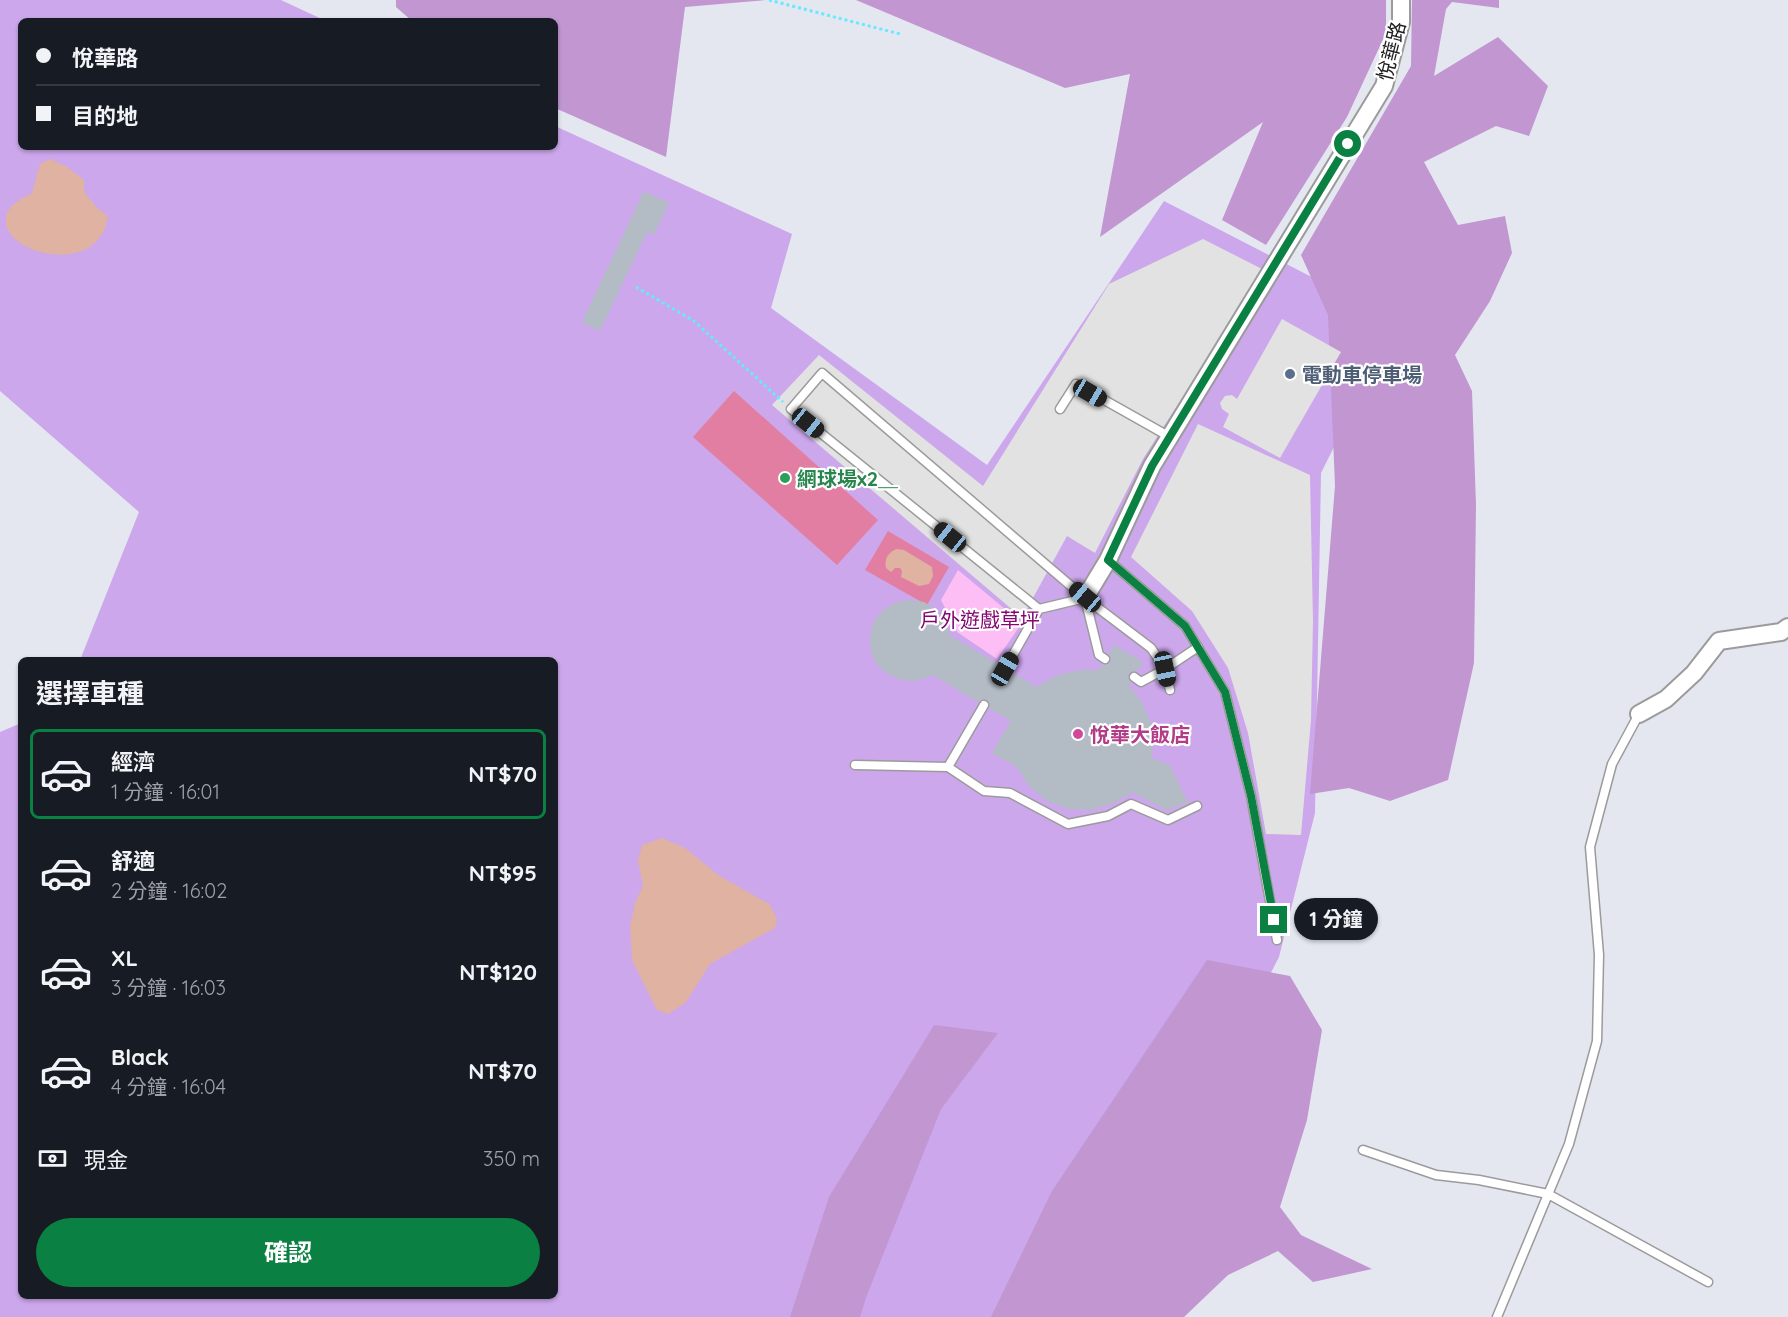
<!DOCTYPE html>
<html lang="zh-TW">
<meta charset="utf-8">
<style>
body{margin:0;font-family:Quicksand,"Noto Sans TC",sans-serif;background:#20242c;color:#f1f3f6;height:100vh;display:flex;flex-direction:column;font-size:22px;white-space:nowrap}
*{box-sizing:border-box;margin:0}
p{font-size:20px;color:#9ea1a6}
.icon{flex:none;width:33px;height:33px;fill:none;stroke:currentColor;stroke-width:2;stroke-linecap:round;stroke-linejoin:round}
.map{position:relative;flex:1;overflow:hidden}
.panel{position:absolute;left:18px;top:657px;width:540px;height:642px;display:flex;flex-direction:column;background:#171b24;border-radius:9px;box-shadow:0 2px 4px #0004}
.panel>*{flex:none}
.banner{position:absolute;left:18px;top:18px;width:540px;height:132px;border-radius:9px;box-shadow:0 2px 4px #0004;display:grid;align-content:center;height:132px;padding:0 18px;background:#171b24}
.end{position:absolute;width:27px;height:27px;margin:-14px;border:8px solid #0b8043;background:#fff;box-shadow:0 0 0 3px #fff}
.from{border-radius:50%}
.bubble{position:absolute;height:42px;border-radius:21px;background:#171b24;box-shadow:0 2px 4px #0004;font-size:20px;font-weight:700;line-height:42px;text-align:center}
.car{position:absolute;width:18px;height:36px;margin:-18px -9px;border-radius:8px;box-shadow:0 0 4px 2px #0007;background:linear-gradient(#222 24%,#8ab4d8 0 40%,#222 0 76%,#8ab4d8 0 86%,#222 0)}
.banner b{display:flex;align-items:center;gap:21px;height:57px;font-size:22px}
.banner b+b{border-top:2px solid #363941}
.banner i{width:15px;height:15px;background:#f1f3f6}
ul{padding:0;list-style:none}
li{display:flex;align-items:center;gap:18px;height:90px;margin:0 12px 9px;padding:0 6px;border:3px solid transparent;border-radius:9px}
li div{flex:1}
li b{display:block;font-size:22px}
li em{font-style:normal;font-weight:700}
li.on{border-color:#0b8043}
li>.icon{width:54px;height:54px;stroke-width:1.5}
h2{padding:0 18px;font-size:27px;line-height:72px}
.pay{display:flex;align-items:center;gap:15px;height:66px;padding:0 18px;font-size:22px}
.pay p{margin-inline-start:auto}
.button{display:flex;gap:12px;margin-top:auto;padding:12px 18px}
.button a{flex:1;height:69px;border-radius:36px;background:#0b8043;color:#fff;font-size:24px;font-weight:700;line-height:69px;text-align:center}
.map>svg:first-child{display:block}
.grass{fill:#cca7ec}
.forest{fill:#c196d1}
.park{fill:#fcbef5}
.pitch{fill:#e27ea2}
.parking{fill:#e2e2e2}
.water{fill:#dfb2a2}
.building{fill:#b3bcc4}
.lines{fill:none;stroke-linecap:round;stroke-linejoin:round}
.service-casing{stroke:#9b9b9b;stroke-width:11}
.minor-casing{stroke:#9b9b9b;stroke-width:20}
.path{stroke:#65eaff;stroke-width:3;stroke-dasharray:3 3;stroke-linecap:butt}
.service{stroke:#fff;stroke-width:8}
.minor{stroke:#fff;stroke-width:16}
.route{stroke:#0b8043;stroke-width:8}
.service-dot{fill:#5c6f8a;stroke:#fff;stroke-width:2}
.leisure-dot{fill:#2e9e5b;stroke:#fff;stroke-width:2}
.hotel-dot{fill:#d1479c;stroke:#fff;stroke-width:2}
.labels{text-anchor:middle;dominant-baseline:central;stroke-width:4.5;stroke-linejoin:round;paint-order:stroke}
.street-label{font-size:20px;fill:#1e1e1e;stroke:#fff}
.service-label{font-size:20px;font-weight:bold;fill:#4e5e75;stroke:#fff;text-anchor:start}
.leisure-label{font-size:20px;font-weight:bold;fill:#27864d;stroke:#fff;text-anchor:start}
.park-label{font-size:20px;fill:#820773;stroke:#fff}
.hotel-label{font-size:20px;font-weight:bold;fill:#b23c85;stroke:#fff;text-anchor:start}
</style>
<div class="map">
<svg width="1788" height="1317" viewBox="0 0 1788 1317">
<rect width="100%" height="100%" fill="#e4e7f0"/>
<path class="grass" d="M0 0H281L326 21H21V147H555V126L792 234 771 308 987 465 1164 201 1397 321 1321 473 1315 813 1279 957 1094 1317H0V732L21 723V1296H555V660H80L139 512 0 391Z"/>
<g class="forest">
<path d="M396 0H766L685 7 666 157 555 108V21H412L396 7Z"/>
<path d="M856 0H1386V33L1347 117 1266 245 1222 220 1263 122 1100 237 1130 74 1065 88Z"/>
<path d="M1412 0H1499V8L1452 2 1446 9 1434 76 1498 37 1548 86 1529 136 1496 126 1424 162 1458 225 1505 216 1512 253 1490 301 1455 355 1472 391 1476 505 1474 663 1448 780 1390 801 1349 788 1310 794 1335 486 1328 315 1301 255 1411 66Z"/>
<path d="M1207 960 1290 976 1322 1030 1307 1120 1280 1207 1301 1235 1372 1269 1313 1282 1278 1251 1228 1275 1184 1317H991L1052 1191Z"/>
<path d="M934 1025 998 1033 941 1109 867 1295 860 1317H790L829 1197Z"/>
</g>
<path class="park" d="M958 570 1022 623 997 659 957 632 941 600Z"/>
<g class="pitch">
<path d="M734 391 878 520 837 565 693 437Z"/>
<path d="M888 531 949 567 927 605 865 570Z"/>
</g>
<g class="parking">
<path d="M1203 239 1264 270 1143 459 1095 553 1067 536 1022 618 772 405 819 355 983 486 1109 284Z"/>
<path d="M1282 319 1341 352 1280 458 1223 427 1229 414 1222 409 1220 403 1225 396 1232 395 1237 399Z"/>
<path d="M1198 424 1310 475 1313 621 1311 720 1301 835 1266 834 1248 733 1228 668 1192 611 1131 557Z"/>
</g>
<g class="water">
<path d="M50 159 67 167 84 180V192L97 208 108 216C100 279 1 254 6 218 7 205 22 199 32 193L40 164Z"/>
<path d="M897 549 904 550 932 567 933 576 929 584 919 586 901 577 902 571 900 568H895L891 572 886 568C884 559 888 552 897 549Z"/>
<path d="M662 838 685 848 718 875 769 904 777 918 775 928 710 964 686 1002 668 1014 657 1010 632 960 630 926 635 903 643 886 638 861 642 845Z"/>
</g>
<g class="building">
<path d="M644 191 669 203 654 235 647 232 600 331 582 322Z"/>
<path d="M910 600 924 602 936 609 945 619 950 636 1000 665 999 670 1001 674 1006 675 1011 672 1036 687 1058 675 1080 670H1099L1102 665H1107L1111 662 1109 654 1114 645 1143 662 1137 671 1131 672 1128 677 1130 682 1129 685 1141 701 1151 723 1153 746 1151 758 1170 765 1188 803 1166 810 1132 792 1114 803 1092 810 1068 809 1047 801 1029 786 1017 767 992 753 1011 721 989 708 990 704 988 700 983 699 978 702 933 675 916 681 902 680 890 675 879 667 872 656 870 643 871 630 876 618 886 608 897 602Z"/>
</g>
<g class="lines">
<g class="service-casing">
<g id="service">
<path d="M1060 409 1076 384 1170 437"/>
<path d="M1108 560 1185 626 1225 692 1251 796 1277 940"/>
<path d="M1039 609 791 409 822 373 1085 598 1099 655 1105 659"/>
<path d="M1005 669 1039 609 1085 598 1151 648 1165 669 1170 690"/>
<path d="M1134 677 1141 682 1165 669 1198 647"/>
<path d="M984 705 948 767 984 791 1010 793 1068 824 1108 816 1131 804 1168 820 1197 806"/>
<path d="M855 765 948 767"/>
<path d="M1363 1150 1436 1175 1479 1180 1548 1194 1708 1282"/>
<path d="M1497 1317 1569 1144 1597 1041 1599 955 1590 847 1612 764 1639 714"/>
</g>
</g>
<g class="minor-casing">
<g id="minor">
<path d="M1085 598 1108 560 1152 466 1384 86 1401 22V0"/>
<path d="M1639 714 1666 699 1694 673 1719 641 1781 632 1788 627"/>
</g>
</g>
<g class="path">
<path d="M769 0 900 34"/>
<path d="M636 287 694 321 783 402"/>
</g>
<use href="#service" class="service"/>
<use href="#minor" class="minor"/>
</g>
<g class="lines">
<path class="route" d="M1274 920 1251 796 1225 692 1185 626 1108 560 1152 466 1348 144"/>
</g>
<circle class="service-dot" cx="1290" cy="374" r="6"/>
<circle class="leisure-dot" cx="785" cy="478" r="6"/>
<circle class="hotel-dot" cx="1078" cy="734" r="6"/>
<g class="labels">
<g class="street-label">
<text transform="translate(1391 51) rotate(-76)">悅華路</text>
</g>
<g class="service-label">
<text x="1302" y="374">電動車停車場</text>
</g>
<g class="leisure-label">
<text x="797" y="478">網球場x2＿</text>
</g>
<g class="park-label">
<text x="980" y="619">戶外遊戲草坪</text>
</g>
<g class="hotel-label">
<text x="1090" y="734">悅華大飯店</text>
</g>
</g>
</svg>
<i class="end from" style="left:1348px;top:144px"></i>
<i class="end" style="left:1274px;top:920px"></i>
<div class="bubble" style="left:1294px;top:898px;width:84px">1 分鐘</div>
<i class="car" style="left:1090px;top:393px;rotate:120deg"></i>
<i class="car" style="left:808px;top:423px;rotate:129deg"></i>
<i class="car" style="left:950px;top:537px;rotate:309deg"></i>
<i class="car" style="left:1085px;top:597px;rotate:310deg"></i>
<i class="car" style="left:1005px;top:669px;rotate:30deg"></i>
<i class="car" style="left:1165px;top:669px;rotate:168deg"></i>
<div class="banner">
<b><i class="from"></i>悅華路</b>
<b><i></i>目的地</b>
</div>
<section class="panel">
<h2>選擇車種</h2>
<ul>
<li class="on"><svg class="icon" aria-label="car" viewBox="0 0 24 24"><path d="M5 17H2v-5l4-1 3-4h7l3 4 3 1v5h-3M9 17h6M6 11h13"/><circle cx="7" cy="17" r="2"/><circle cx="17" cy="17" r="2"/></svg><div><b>經濟</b><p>1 分鐘 · 16:01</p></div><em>NT$70</em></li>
<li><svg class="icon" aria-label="car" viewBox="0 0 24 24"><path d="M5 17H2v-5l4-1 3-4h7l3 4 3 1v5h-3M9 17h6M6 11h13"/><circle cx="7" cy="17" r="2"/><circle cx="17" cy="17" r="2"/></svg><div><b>舒適</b><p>2 分鐘 · 16:02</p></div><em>NT$95</em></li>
<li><svg class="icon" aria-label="car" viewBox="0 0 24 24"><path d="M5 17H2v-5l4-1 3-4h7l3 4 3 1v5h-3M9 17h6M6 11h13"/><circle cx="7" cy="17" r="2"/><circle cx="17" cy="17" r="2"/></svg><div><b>XL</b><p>3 分鐘 · 16:03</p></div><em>NT$120</em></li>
<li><svg class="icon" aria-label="car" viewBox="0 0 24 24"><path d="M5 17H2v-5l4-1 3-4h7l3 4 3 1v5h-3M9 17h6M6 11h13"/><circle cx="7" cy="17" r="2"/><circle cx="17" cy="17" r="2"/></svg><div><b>Black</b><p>4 分鐘 · 16:04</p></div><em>NT$70</em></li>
</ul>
<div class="pay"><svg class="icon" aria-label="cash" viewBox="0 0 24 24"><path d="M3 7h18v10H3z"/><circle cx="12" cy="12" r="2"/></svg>現金<p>350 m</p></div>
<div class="button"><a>確認</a></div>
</section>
</div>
